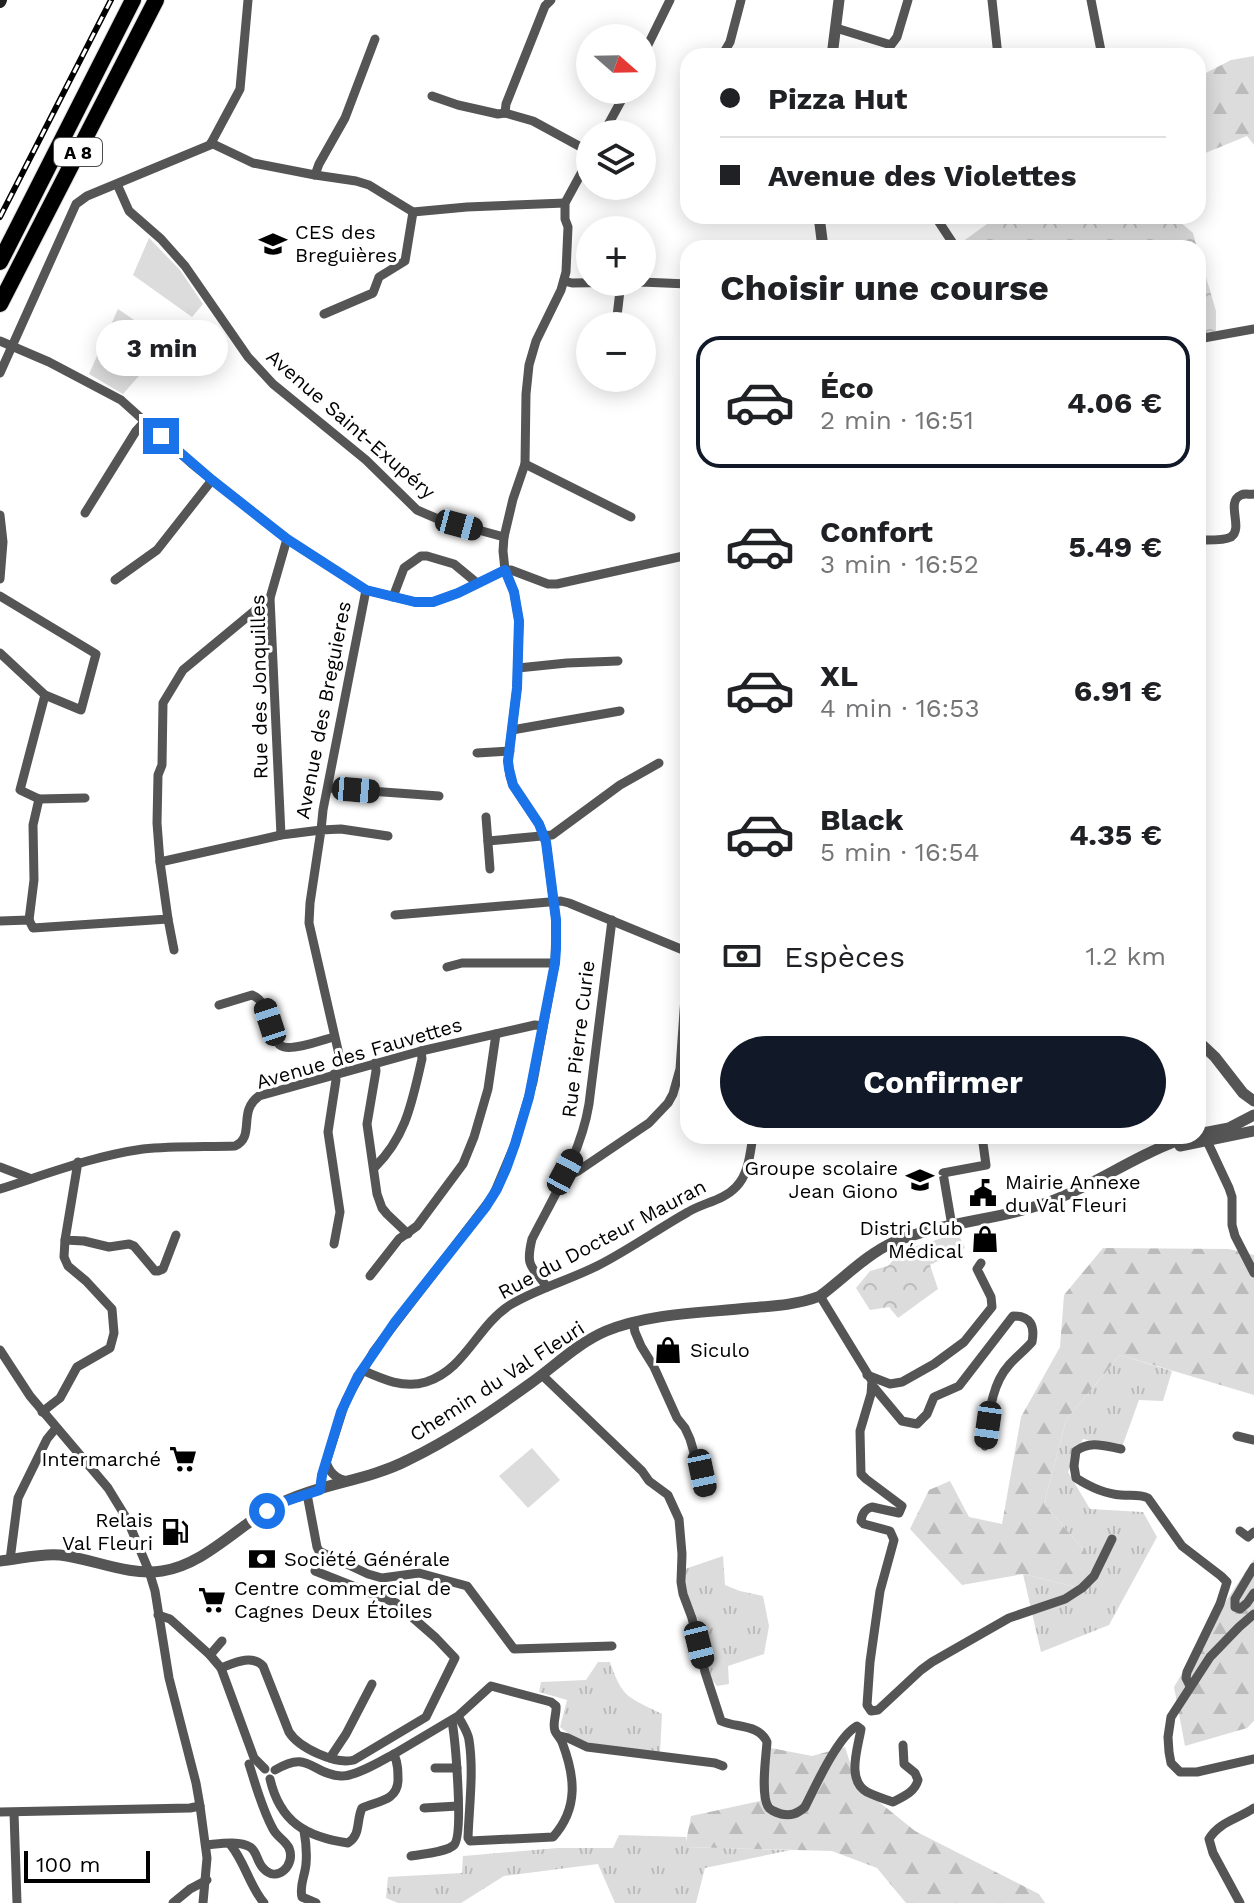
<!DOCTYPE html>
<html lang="fr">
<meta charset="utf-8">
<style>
body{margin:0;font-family:"Work Sans",sans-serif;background:#f6f6f6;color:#202124;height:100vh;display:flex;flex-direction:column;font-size:30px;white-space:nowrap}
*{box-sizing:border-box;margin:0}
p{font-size:26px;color:#757577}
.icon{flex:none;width:44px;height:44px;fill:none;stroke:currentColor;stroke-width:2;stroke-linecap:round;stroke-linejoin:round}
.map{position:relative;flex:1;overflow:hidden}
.drawer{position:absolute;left:680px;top:240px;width:526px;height:904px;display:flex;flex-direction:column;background:#fff;border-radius:24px;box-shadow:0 4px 20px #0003}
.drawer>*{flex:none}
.hud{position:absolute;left:680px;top:48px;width:526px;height:176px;border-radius:24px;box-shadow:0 4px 20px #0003;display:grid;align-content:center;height:176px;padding:0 40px;background:#fff}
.needle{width:52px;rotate:110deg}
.controls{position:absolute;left:576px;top:24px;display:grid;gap:16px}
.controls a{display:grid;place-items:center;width:80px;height:80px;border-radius:50%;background:#fff;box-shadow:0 4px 20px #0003;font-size:40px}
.scale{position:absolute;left:24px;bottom:20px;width:126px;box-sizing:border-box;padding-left:8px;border:4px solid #000;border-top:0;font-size:22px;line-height:28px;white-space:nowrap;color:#000;-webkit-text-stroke:6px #fff;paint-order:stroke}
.end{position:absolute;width:36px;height:36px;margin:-18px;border:10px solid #1a73e8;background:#fff;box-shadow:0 0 0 4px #fff}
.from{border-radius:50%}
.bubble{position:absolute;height:56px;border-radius:28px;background:#fff;box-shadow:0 4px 20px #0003;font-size:26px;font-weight:700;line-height:56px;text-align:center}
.car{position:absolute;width:24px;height:48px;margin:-24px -12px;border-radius:10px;box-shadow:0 0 6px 2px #0007;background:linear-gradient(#222 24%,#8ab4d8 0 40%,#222 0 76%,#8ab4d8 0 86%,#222 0)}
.hud b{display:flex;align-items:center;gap:28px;height:76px;font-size:30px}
.hud b+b{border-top:2px solid #e0e0e0}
.hud i{width:20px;height:20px;background:#202124}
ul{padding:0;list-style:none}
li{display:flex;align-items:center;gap:24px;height:132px;margin:0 16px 12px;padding:0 24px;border:4px solid transparent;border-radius:24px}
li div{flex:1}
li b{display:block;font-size:30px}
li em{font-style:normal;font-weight:700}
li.current{border-color:#111827}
li>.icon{width:72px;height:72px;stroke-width:1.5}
h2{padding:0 40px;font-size:36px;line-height:96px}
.pay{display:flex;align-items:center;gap:20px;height:88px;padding:0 40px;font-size:30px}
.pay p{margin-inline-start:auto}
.button{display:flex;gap:16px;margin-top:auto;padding:16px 40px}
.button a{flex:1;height:92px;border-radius:48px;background:#111827;color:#fff;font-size:32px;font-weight:700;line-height:92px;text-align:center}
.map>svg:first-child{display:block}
.grass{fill:url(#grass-tufts)}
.forest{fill:url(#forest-firs)}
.park{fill:url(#park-crowns)}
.pitch{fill:#dcdcdc}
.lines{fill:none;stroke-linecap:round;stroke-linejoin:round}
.motorway-casing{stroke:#dbdbdb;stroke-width:18}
.minor{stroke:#555;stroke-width:9}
.tertiary{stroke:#555;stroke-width:11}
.secondary{stroke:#222;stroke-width:12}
.motorway{stroke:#000;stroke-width:16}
.rail-casing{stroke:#000;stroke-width:6}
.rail{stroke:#fff;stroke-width:3;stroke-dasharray:9;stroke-linecap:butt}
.route{stroke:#1a73e8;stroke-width:10}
.labels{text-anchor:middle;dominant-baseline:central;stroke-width:6;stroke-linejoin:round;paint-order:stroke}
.shield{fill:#fff;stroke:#4c4c4c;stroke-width:2}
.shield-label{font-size:18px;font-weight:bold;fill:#000}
.poi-label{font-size:20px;fill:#000;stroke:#fff;text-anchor:start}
.street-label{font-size:20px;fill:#000;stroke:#fff}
</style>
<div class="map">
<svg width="1254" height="1903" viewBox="0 0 1254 1903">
<defs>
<pattern id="grass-tufts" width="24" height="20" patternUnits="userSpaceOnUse" patternTransform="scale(2)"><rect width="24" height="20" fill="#dcdcdc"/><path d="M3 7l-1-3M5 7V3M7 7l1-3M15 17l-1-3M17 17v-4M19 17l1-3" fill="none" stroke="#bbb"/></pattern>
<pattern id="forest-firs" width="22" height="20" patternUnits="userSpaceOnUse" patternTransform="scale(2)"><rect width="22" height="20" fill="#dcdcdc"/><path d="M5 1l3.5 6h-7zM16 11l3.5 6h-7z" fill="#bbb"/></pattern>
<pattern id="park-crowns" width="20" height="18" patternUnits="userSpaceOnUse" patternTransform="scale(2)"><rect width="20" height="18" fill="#dcdcdc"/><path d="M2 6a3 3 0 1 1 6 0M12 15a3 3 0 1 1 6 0" fill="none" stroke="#bbb"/></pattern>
</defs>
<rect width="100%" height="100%" fill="#fff"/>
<g class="grass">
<path d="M1120 1355 1172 1371 1163 1401 1139 1400 1122 1447 1083 1439 1068 1472 1090 1509 1143 1512 1157 1537 1109 1625 1041 1652 1023 1574 1079 1588 1083 1549 1044 1504 1066 1420Z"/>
<path d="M723 1556 725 1585 740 1591 763 1596 769 1626 764 1654 728 1666 729 1684 717 1686 710 1677 699 1622 687 1593 685 1569Z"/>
<path d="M598 1662H610C623 1700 629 1697 662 1714L660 1753 581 1743 560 1727 567 1700 539 1692 541 1682 586 1680Z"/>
<path d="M619 1835 686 1837V1847L791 1850 705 1868 696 1903H615L598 1864 504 1876 461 1903H398L386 1898 388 1877 462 1873 463 1856 557 1848H613Z"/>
</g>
<g class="forest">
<path d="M1254 56V145L1247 136 1198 156V77L1231 60Z"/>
<path d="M1103 1248 1229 1249 1254 1255V1395L1120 1355 1066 1420 1044 1504 1083 1549 1092 1566 1079 1588 1023 1574 962 1585 910 1529 929 1490 950 1481 969 1517 1002 1524 1021 1417 1060 1347 1064 1295Z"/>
<path d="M1254 1559V1721L1247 1728 1185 1746 1174 1687 1212 1622Z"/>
<path d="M845 1747 857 1784 915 1831 1039 1894 1045 1903H906L877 1868 832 1851 685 1847 691 1816 760 1801 771 1748 812 1756Z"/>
</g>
<g class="park">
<path d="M998 216H1173L1193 233 1197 248H961L958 245Z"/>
<path d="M1198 250 1216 311V331L1198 335Z"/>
<path d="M958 1233 965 1248 930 1265 938 1289 898 1318 889 1307 870 1310 856 1288 870 1271 888 1266 901 1251Z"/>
</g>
<g class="pitch">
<path d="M149 238 180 270 203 304 192 317 133 275Z"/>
<path d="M118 309 168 343 123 394 89 374Z"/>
<path d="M532 1448 560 1480 528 1508 499 1476Z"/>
</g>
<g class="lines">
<g class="motorway-casing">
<g id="motorway">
<path d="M0 262 133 0"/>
<path d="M0 304 156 0"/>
</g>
</g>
<g class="minor">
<path d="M992 0 998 56"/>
<path d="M1091 0 1102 56"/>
<path d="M836 28 891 45 897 37 908 0"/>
<path d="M723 54 730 42 741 0"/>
<path d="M642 57 670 0"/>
<path d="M432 96 458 105 498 114 505 113 533 121 590 152"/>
<path d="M505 113 506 104 545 6 551 0"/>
<path d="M603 134 627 90"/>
<path d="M211 143 253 163 315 175 356 181 369 185 413 212 467 207 565 203"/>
<path d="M315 175 319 164 345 118 375 39"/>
<path d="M117 184 129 211 161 239 185 266 248 357 273 384 366 460 417 510 438 519 504 537"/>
<path d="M935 216 956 248"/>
<path d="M564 281 572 283 641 282 688 284"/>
<path d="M324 314 373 293 379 277 405 261 413 212"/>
<path d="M616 325 621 282"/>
<path d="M1198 339 1254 329"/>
<path d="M0 341 49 362 121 400 192 464 287 539 366 590 415 602H433L458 593 505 570H511L548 584H557L688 555"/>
<path d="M0 373 76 204 87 196 210 145 240 89 248 0"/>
<path d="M688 429V449"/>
<path d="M525 464 631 517"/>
<path d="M85 513 136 431 145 421"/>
<path d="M0 515 3 542 0 579"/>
<path d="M1198 540C1207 540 1223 541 1231 537 1244 528 1225 502 1241 495 1245 493 1250 495 1254 494"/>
<path d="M115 580 157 550 212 480"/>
<path d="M0 596 96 654 81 710 45 695 0 653"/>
<path d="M393 597 404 568 421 556H427L454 564 477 583"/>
<path d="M518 668 567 663 618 661"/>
<path d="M512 730 620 711"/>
<path d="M477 753 510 751"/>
<path d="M328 788 439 796"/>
<path d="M39 799 85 798"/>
<path d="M486 817 490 869"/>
<path d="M281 835 270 598 287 539"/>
<path d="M488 841 552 835 620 785 659 763"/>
<path d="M160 862 157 823 158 775 162 765 163 703 183 670 270 598"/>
<path d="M395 915 561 901 569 903 688 952"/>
<path d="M168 919 174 950"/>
<path d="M29 920 34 880 33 825 39 799 20 790 45 695"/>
<path d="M0 921 29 920 33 928 168 919 160 862 281 835 321 830 323 810 366 590"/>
<path d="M447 967 462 963H555"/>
<path d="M219 1005 252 995C274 1003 266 1042 284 1047 295 1050 322 1040 334 1037"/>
<path d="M375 1063 376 1071 367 1124 377 1194 382 1208 387 1214 408 1234"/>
<path d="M343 1072 309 923 310 903 321 830 341 829 388 836"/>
<path d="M1206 1135 1207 1141 1229 1188 1232 1197V1225L1235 1236 1254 1273"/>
<path d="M78 1162 65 1240 84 1241 109 1247 129 1244 134 1246 155 1271H158L163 1269 176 1235"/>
<path d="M0 1167 29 1178"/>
<path d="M375 1167C407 1135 412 1101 422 1059L421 1051"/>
<path d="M565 1172C571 1176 576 1173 581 1169L649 1123 668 1103 673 1094 680 1069 688 954"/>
<path d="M0 1189C47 1174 93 1156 143 1149 173 1146 205 1147 235 1146 256 1136 237 1112 259 1096L421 1051 535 1025 543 1026"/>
<path d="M952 1226 943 1173 986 1165 982 1136"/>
<path d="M334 1244 340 1212 328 1132 336 1080 334 1074"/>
<path d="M370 1276 399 1239 417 1226 463 1164 474 1137 488 1089 496 1034"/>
<path d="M547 1287C532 1266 525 1268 532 1239 554 1196 581 1153 589 1104L612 920"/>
<path d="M820 1296 872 1381 871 1394 860 1431 861 1474 866 1479 902 1506 899 1513 872 1507C865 1509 862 1513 861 1521L864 1524 890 1531 894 1540 880 1591 870 1662 867 1705 871 1711 878 1710 921 1670 932 1662 1009 1618 1065 1599 1082 1588 1094 1576 1112 1539"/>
<path d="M633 1322 635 1332 641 1346 654 1367 677 1418 685 1428 690 1439 705 1490"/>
<path d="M0 1350 30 1396 108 1488 127 1519 149 1571 155 1591 169 1678 196 1783 200 1806 207 1858 203 1903"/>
<path d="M362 1370C382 1379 404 1389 426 1382 465 1370 477 1326 510 1305 538 1288 570 1280 599 1265 630 1249 658 1229 688 1212 703 1203 724 1200 736 1187 749 1174 750 1153 753 1136"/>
<path d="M542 1375 642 1471 649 1481 668 1495 679 1519 682 1554 681 1582 683 1594 692 1618 705 1672 721 1721C737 1728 759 1724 767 1742 766 1757 760 1797 769 1808 771 1810 778 1813 781 1814 791 1816 797 1814 805 1807 815 1787 838 1736 857 1726L861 1729C858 1748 846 1780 867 1792 875 1796 884 1799 893 1802 903 1797 915 1792 918 1780L915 1773 904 1764 903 1745"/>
<path d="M867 1375 890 1384 902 1382 934 1364 964 1342 992 1307 991 1297 977 1269 981 1263"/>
<path d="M872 1385 902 1421 917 1424 927 1414 934 1397 959 1386 1013 1316C1031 1316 1035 1326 1032 1342 1025 1350 1016 1357 1009 1365 990 1386 989 1419 985 1446"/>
<path d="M42 1412 60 1398 77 1367 110 1348 114 1333 112 1309 86 1281 68 1266 64 1257 65 1240"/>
<path d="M1237 1436 1254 1440"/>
<path d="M1121 1449C1105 1446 1090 1440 1076 1451L1074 1466 1076 1478C1090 1487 1104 1494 1121 1495 1131 1496 1139 1494 1148 1498L1182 1546 1221 1576 1227 1582 1220 1604 1187 1672 1186 1678 1190 1686"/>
<path d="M326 1461C329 1473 336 1479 348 1481"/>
<path d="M320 1490 322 1475 346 1400 374 1351 493 1196 515 1144 533 1082 555 963 556 920 546 842 539 824 513 785 510 776 508 761 517 688 519 621 514 592 505 570 503 551 504 537 513 499 525 464 526 394 529 365 536 341 561 290 566 272 568 227 565 219V203L590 157"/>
<path d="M307 1494 317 1547 319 1551 368 1574 382 1578 419 1573 467 1586 514 1649 612 1646"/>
<path d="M1240 1531 1248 1537 1254 1532"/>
<path d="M10 1560 18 1498 47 1439 56 1428"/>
<path d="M1254 1567 1235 1599V1607L1240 1609 1247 1603 1254 1593"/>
<path d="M1254 1614 1239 1627 1210 1657 1171 1717 1168 1737 1169 1752 1171 1763 1180 1772H1197L1254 1759"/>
<path d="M158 1615 170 1619 210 1655 221 1668 254 1758 265 1769"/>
<path d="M210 1655 222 1641"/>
<path d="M221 1668C234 1663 252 1654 263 1666L289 1732C299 1748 336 1765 354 1760L426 1717 455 1658 436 1638 396 1603 315 1571"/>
<path d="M559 1736 568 1738 587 1747 715 1763 723 1766"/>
<path d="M394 1754 458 1716C462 1724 468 1732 469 1740 474 1771 469 1807 468 1838L470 1841 553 1837C579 1808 575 1776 562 1742 560 1738 557 1735 555 1731 552 1723 557 1714 556 1706L551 1702 491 1686 458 1716"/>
<path d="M330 1758 346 1734 372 1684"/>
<path d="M435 1768H457"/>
<path d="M270 1779C280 1822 306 1837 348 1843 361 1835 356 1821 362 1808 377 1801 397 1801 398 1781 398 1771 398 1764 394 1754 381 1761 355 1777 341 1776 310 1774 310 1749 275 1770"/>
<path d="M424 1808 458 1806"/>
<path d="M0 1812 190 1808 200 1806"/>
<path d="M14 1813 17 1903"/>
<path d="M304 1831C306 1842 307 1853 306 1864 305 1876 299 1886 302 1897L316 1903"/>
<path d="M230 1844C245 1862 249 1885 264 1903"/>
<path d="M206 1845C218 1844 239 1840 250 1847 257 1851 257 1862 263 1868 277 1884 296 1865 289 1848 285 1840 277 1837 273 1829 262 1809 256 1786 249 1764"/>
<path d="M411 1856C422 1854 447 1852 454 1845 464 1834 455 1739 452 1721"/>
<path d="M173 1903 190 1889 207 1880"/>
<path d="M1240 1903 1213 1853 1209 1839C1219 1822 1238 1819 1254 1808"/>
</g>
<g class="tertiary">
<path d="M832 56 839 0"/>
<path d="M819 216 823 248"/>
<path d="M1198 1041 1215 1057 1243 1093 1254 1101"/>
<path d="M1198 1134 1229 1128 1254 1115"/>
<path d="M1180 1146 1254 1131"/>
<path d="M0 1561C19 1559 41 1553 60 1555 94 1559 127 1576 162 1571 203 1565 236 1528 271 1508 314 1484 365 1482 408 1460 452 1439 492 1411 531 1383 556 1365 578 1343 606 1331 650 1313 702 1313 749 1308 774 1306 797 1305 820 1296 844 1278 867 1254 894 1242 945 1221 1003 1220 1054 1200 1101 1182 1143 1150 1192 1136"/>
</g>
<path class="secondary" d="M0 2 1 0"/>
<use href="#motorway" class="motorway"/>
<g class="rail-casing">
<path id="rail" d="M0 217 111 0"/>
</g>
<use href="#rail" class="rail"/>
</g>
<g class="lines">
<path class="route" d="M161 436 212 480 287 539 366 590 415 602H433L458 593 505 570 514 592 519 621 517 688 508 761 509 769 513 785 539 824 546 842 556 920V949L555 963 529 1097 515 1144 506 1169 497 1189 485 1208 395 1322 358 1376 341 1412 322 1475 320 1490 283 1502 267 1511"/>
</g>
<defs>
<g id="school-bare" transform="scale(2.16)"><path d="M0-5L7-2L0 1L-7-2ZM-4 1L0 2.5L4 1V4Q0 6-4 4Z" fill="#000" stroke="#fff" stroke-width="2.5" paint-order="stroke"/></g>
<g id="civic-bare" transform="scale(2.16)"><path d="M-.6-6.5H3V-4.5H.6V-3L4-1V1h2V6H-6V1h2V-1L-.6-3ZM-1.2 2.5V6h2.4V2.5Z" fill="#000" stroke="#fff" stroke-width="2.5" paint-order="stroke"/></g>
<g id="shop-bare" transform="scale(2.16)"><path d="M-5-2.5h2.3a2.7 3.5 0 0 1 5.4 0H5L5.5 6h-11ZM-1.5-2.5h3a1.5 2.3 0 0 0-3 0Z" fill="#000" stroke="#fff" stroke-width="2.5" paint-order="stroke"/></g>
<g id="supermarket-bare" transform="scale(2.16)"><path d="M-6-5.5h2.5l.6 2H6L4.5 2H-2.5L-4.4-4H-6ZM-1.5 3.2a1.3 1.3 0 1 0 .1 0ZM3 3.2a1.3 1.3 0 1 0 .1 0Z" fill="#000" stroke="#fff" stroke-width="2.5" paint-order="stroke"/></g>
<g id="fuel-bare" transform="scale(2.16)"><path d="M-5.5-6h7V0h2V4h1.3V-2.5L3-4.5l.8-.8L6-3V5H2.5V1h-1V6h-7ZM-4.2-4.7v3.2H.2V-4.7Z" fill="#000" stroke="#fff" stroke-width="2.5" paint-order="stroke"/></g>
<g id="bank-bare" transform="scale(2.16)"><path d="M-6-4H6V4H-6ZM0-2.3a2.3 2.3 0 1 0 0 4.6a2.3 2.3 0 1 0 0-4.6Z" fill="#000" stroke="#fff" stroke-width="2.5" paint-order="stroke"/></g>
</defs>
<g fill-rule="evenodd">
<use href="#school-bare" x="273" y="244"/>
<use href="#school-bare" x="920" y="1180"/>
<use href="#civic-bare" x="983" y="1193"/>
<use href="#shop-bare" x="985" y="1239"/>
<use href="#shop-bare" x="668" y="1350"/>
<use href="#supermarket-bare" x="183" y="1459"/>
<use href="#fuel-bare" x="175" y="1532"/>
<use href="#bank-bare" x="262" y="1559"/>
<use href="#supermarket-bare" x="212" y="1600"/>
</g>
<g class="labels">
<rect class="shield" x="54" y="138" width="48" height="28" rx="6"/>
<g class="shield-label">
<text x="78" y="152">A 8</text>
</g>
<g class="poi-label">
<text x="295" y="232">CES des<tspan x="295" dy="23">Breguières</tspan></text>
<text x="898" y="1168" text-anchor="end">Groupe scolaire<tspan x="898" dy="23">Jean Giono</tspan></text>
<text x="1005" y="1182">Mairie Annexe<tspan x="1005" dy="23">du Val Fleuri</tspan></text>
<text x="963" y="1228" text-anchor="end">Distri Club<tspan x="963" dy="23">Médical</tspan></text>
<text x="690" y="1350">Siculo</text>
<text x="161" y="1459" text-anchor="end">Intermarché</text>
<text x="153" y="1520" text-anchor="end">Relais<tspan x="153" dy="23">Val Fleuri</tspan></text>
<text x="284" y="1559">Société Générale</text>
<text x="234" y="1588">Centre commercial de<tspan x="234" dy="23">Cagnes Deux Étoiles</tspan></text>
</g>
<g class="street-label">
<text transform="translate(351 424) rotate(41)">Avenue Saint-Exupéry</text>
<text transform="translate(259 687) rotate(-91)">Rue des Jonquilles</text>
<text transform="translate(323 710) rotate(-79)">Avenue des Breguieres</text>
<text transform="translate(578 1039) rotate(-83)">Rue Pierre Curie</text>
<text transform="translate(359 1053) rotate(-16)">Avenue des Fauvettes</text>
<text transform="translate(602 1239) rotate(-28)">Rue du Docteur Mauran</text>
<text transform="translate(497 1381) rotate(-33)">Chemin du Val Fleuri</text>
</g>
</g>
</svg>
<div class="controls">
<a><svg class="needle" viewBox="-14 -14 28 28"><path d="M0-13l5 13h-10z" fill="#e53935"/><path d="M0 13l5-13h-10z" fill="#757577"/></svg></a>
<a><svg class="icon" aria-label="layers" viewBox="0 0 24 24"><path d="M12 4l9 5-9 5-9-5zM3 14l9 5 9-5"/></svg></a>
<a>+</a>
<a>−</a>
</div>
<div class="scale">100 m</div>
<i class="end from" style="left:267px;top:1511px"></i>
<i class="end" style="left:161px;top:436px"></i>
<div class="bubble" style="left:96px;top:320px;width:132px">3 min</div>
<i class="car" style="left:459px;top:525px;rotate:105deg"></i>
<i class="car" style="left:356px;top:790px;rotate:95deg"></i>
<i class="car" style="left:270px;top:1022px;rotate:342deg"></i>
<i class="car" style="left:565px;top:1172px;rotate:28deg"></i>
<i class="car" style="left:988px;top:1425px;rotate:188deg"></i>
<i class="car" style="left:702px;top:1473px;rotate:168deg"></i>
<i class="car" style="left:699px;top:1645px;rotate:166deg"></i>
<div class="hud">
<b><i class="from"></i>Pizza Hut</b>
<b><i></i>Avenue des Violettes</b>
</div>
<section class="drawer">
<h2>Choisir une course</h2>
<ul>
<li class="current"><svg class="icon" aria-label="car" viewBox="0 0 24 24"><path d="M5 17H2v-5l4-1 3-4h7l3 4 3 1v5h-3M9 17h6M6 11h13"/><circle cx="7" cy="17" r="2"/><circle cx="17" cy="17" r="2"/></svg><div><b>Éco</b><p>2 min · 16:51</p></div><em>4.06 €</em></li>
<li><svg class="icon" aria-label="car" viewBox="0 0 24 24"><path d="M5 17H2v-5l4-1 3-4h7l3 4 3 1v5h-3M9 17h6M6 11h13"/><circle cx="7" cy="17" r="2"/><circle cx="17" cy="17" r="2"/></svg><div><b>Confort</b><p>3 min · 16:52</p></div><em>5.49 €</em></li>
<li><svg class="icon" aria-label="car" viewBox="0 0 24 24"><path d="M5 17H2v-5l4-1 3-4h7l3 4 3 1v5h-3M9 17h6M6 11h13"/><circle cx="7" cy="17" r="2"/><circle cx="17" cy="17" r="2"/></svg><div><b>XL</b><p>4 min · 16:53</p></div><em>6.91 €</em></li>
<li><svg class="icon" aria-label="car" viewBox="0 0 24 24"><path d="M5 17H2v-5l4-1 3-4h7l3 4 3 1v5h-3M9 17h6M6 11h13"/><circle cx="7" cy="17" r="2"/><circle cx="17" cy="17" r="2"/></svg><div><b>Black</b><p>5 min · 16:54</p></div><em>4.35 €</em></li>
</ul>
<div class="pay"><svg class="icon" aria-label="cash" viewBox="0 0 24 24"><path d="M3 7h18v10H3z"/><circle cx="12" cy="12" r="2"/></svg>Espèces<p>1.2 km</p></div>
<div class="button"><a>Confirmer</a></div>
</section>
</div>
